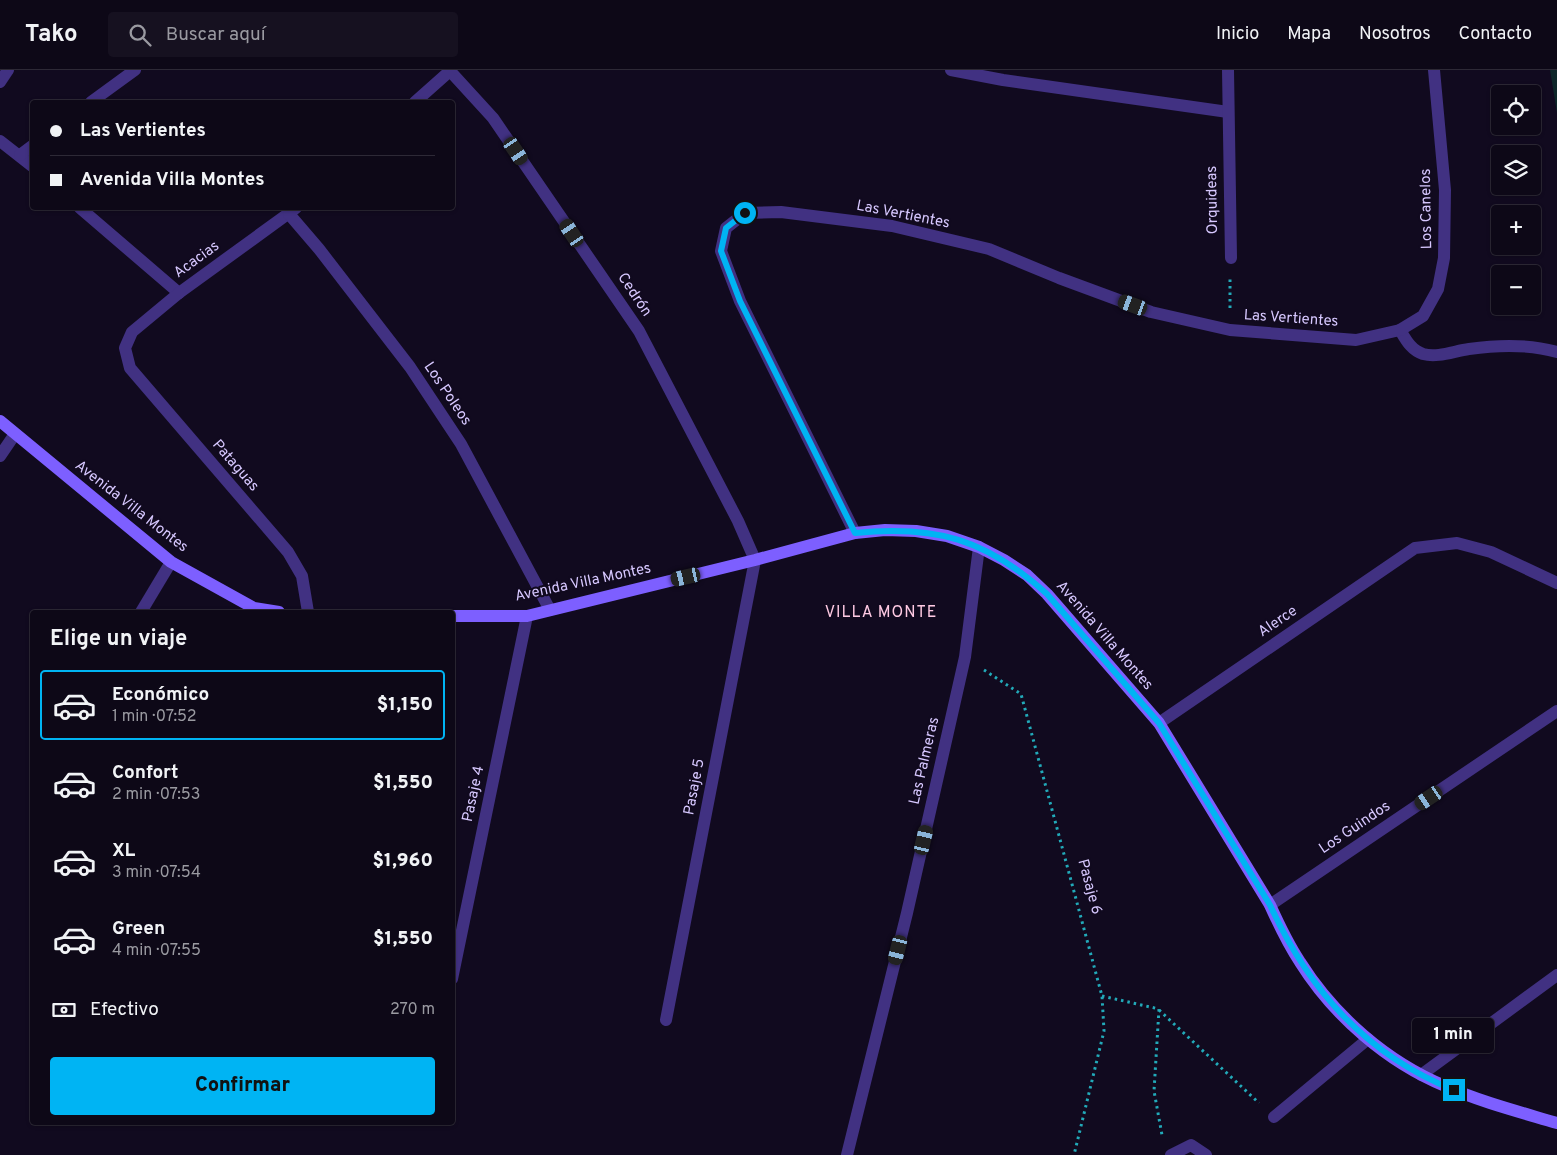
<!DOCTYPE html>
<html lang="es">
<meta charset="utf-8">
<style>
body{margin:0;font-family:Overpass,sans-serif;background:#161120;color:#f1f3f6;height:100vh;display:flex;flex-direction:column;font-size:19px;white-space:nowrap}
*{box-sizing:border-box;margin:0}
p{font-size:16px;color:#9a9aa1}
.icon{flex:none;width:28px;height:28px;fill:none;stroke:currentColor;stroke-width:2;stroke-linecap:round;stroke-linejoin:round}
.map{position:relative;flex:1;overflow:hidden}
.side{position:absolute;left:30px;top:540px;width:425px;height:515px;display:flex;flex-direction:column;background:#0d0817;border-radius:5px;box-shadow:0 1px 4px #0004,0 0 0 1px #2d2936}
.side>*{flex:none}
.top-card{position:absolute;left:30px;top:30px;width:425px;height:110px;border-radius:5px;box-shadow:0 1px 4px #0004,0 0 0 1px #2d2936;display:grid;align-content:center;height:110px;padding:0 20px;background:#0d0817}
.buttons{position:absolute;left:1491px;top:15px;display:grid;gap:10px}
.buttons a{display:grid;place-items:center;width:50px;height:50px;border-radius:5px;background:#0d0817;box-shadow:0 1px 4px #0004,0 0 0 1px #2d2936;font-size:25px}
.end{position:absolute;width:22px;height:22px;margin:-11px;border:6px solid #00b4f3;background:#111;box-shadow:0 0 0 2px #111}
.from{border-radius:50%}
.bubble{position:absolute;height:35px;border-radius:5px;background:#0d0817;box-shadow:0 1px 4px #0004,0 0 0 1px #2d2936;font-size:16px;font-weight:800;line-height:35px;text-align:center}
.car{position:absolute;width:15px;height:30px;margin:-15px -8px;border-radius:6px;box-shadow:0 0 4px 1px #0007;background:linear-gradient(#222 24%,#8ab4d8 0 40%,#222 0 76%,#8ab4d8 0 86%,#222 0)}
.top-card b{display:flex;align-items:center;gap:18px;height:48px;font-size:19px}
.top-card b+b{border-top:1px solid #2d2936}
.top-card i{width:12px;height:12px;background:#f1f3f6}
ul{padding:0;list-style:none}
li{display:flex;align-items:center;gap:15px;height:70px;margin:0 10px 8px;padding:0 10px;border:2px solid transparent;border-radius:5px}
li div{flex:1}
li b{display:block;font-size:19px}
li em{font-style:normal;font-weight:800}
li.on{border-color:#00b4f3}
li>.icon{width:45px;height:45px;stroke-width:1.5}
h2{padding:0 20px;font-size:22px;line-height:60px}
.pay{display:flex;align-items:center;gap:12px;height:55px;padding:0 20px;font-size:19px}
.pay p{margin-inline-start:auto}
.action{display:flex;gap:10px;margin-top:auto;padding:10px 20px}
.action a{flex:1;height:58px;border-radius:5px;background:#00b4f3;color:#111;font-size:20px;font-weight:800;line-height:58px;text-align:center}
header{display:flex;align-items:center;gap:30px;box-sizing:border-box;height:70px;padding:0 25px;background:#0d0817;border-bottom:1px solid #2d2936}
header strong{font-size:24px}
nav{display:flex;gap:28px;margin-inline-start:auto;font-size:18px}
.search{width:350px;height:45px;background:#161120;display:flex;align-items:center;gap:12px;box-sizing:border-box;padding:0 18px;border-radius:5px;color:#9a9aa1;font-size:19px}
.map>svg:first-child{display:block}
.green{fill:#0d2629}
.lines{fill:none;stroke-linecap:round;stroke-linejoin:round}
.path{stroke:#22aab9;stroke-width:3;stroke-dasharray:2.5 4;stroke-linecap:butt}
.street{stroke:#413182;stroke-width:12}
.secondary{stroke:#7d5fff;stroke-width:12}
.route{stroke:#00b4f3;stroke-width:6}
.labels{text-anchor:middle;dominant-baseline:central;stroke-width:4;stroke-linejoin:round;paint-order:stroke}
.street-label{font-size:15px;fill:#d7c8ff;stroke:#110a1f}
.neighbourhood-label{font-size:16px;letter-spacing:1px;fill:#ffcae3;stroke:#110a1f}
</style>
<header>
<strong>Tako</strong>
<div class="search"><svg class="icon" aria-label="search" viewBox="0 0 24 24"><circle cx="10" cy="10" r="6"/><path d="M15 15l6 6"/></svg>Buscar aquí</div>
<nav><a>Inicio</a><a>Mapa</a><a>Nosotros</a><a>Contacto</a></nav>
</header>
<div class="map">
<svg width="1557" height="1085" viewBox="0 0 1557 1085">
<rect width="100%" height="100%" fill="#110a1f"/>
<path class="green" d="M1550 0H1557V43Z"/>
<g class="lines">
<g class="path">
<path d="M1230 238V209"/>
<path d="M984 600 1021 624 1102 926 1104 961 1074 1085"/>
<path d="M1102 926 1159 939 1154 1021 1162 1065"/>
<path d="M1159 940 1259 1033"/>
</g>
<g class="street">
<path d="M951 0 1003 10 1228 42"/>
<path d="M1228 0 1231 188"/>
<path d="M450 1 493 48 639 261 738 451 755 490 666 950"/>
<path d="M0 12 8 0"/>
<path d="M91 32 135 0"/>
<path d="M415 32 451 0"/>
<path d="M0 71 32 96"/>
<path d="M20 85 32 76"/>
<path d="M80 138 179 223"/>
<path d="M296 138 179 223 132 262 125 278 130 298 288 482 302 506 308 542"/>
<path d="M289 144 319 179 410 297 461 374 550 540"/>
<path d="M1400 260C1406 270 1411 280 1423 284 1438 288 1454 281 1469 279 1497 275 1529 274 1557 282"/>
<path d="M0 386 15 364"/>
<path d="M855 463 740 231 721 181 726 158 745 143 781 142 892 156 989 179 1059 208 1151 242 1230 260 1356 270 1400 260 1423 246 1438 219 1444 188 1445 120 1434 0"/>
<path d="M141 542 171 492"/>
<path d="M1159 653 1415 478 1457 473 1491 482 1557 513"/>
<path d="M1270 835 1557 641"/>
<path d="M452 909 527 546"/>
<path d="M1421 1005 1557 905"/>
<path d="M1274 1047 1368 969"/>
<path d="M847 1085 907 843 965 587 979 477"/>
<path d="M1171 1085 1191 1075 1206 1085"/>
</g>
<g class="secondary">
<path d="M0 351 171 492 254 538 279 542"/>
<path d="M452 546H527L755 490 855 463 885 460 916 461 947 466 979 477 1004 490 1027 505 1047 524 1159 653 1270 835C1279 855 1288 874 1300 892 1334 946 1387 992 1445 1016 1481 1032 1520 1042 1557 1053"/>
</g>
</g>
<g class="lines">
<path class="route" d="M745 143 726 158 721 181 740 231 855 463C936 455 986 469 1047 524L1159 653 1270 835C1309 920 1366 985 1454 1020"/>
</g>
<g class="labels">
<g class="street-label">
<text transform="translate(1213 130) rotate(-91)">Orquideas</text>
<text transform="translate(1427 139) rotate(-91)">Los Canelos</text>
<text transform="translate(903 145) rotate(11)">Las Vertientes</text>
<text transform="translate(197 190) rotate(-36)">Acacias</text>
<text transform="translate(634 225) rotate(56)">Cedrón</text>
<text transform="translate(1291 249) rotate(4)">Las Vertientes</text>
<text transform="translate(447 324) rotate(56)">Los Poleos</text>
<text transform="translate(235 396) rotate(49)">Pataguas</text>
<text transform="translate(131 437) rotate(38)">Avenida Villa Montes</text>
<text transform="translate(583 513) rotate(-12)">Avenida Villa Montes</text>
<text transform="translate(1278 552) rotate(-34)">Alerce</text>
<text transform="translate(1104 566) rotate(49)">Avenida Villa Montes</text>
<text transform="translate(925 691) rotate(-77)">Las Palmeras</text>
<text transform="translate(695 717) rotate(-79)">Pasaje 5</text>
<text transform="translate(474 724) rotate(-78)">Pasaje 4</text>
<text transform="translate(1355 758) rotate(-34)">Los Guindos</text>
<text transform="translate(1089 817) rotate(75)">Pasaje 6</text>
</g>
<g class="neighbourhood-label">
<text x="881" y="543">VILLA MONTE</text>
</g>
</g>
</svg>
<div class="buttons">
<a><svg class="icon" aria-label="locate" viewBox="0 0 24 24"><circle cx="12" cy="12" r="6"/><path d="M12 2v4M12 18v4M2 12h4M18 12h4"/></svg></a>
<a><svg class="icon" aria-label="layers" viewBox="0 0 24 24"><path d="M12 4l9 5-9 5-9-5zM3 14l9 5 9-5"/></svg></a>
<a>+</a>
<a>−</a>
</div>
<i class="end from" style="left:745px;top:143px"></i>
<i class="end" style="left:1454px;top:1020px"></i>
<div class="bubble" style="left:1412px;top:948px;width:82px">1 min</div>
<i class="car" style="left:516px;top:81px;rotate:146deg"></i>
<i class="car" style="left:572px;top:163px;rotate:326deg"></i>
<i class="car" style="left:1133px;top:235px;rotate:290deg"></i>
<i class="car" style="left:686px;top:507px;rotate:257deg"></i>
<i class="car" style="left:1429px;top:728px;rotate:236deg"></i>
<i class="car" style="left:924px;top:770px;rotate:13deg"></i>
<i class="car" style="left:898px;top:880px;rotate:194deg"></i>
<div class="top-card">
<b><i class="from"></i>Las Vertientes</b>
<b><i></i>Avenida Villa Montes</b>
</div>
<section class="side">
<h2>Elige un viaje</h2>
<ul>
<li class="on"><svg class="icon" aria-label="car" viewBox="0 0 24 24"><path d="M5 17H2v-5l4-1 3-4h7l3 4 3 1v5h-3M9 17h6M6 11h13"/><circle cx="7" cy="17" r="2"/><circle cx="17" cy="17" r="2"/></svg><div><b>Económico</b><p>1 min · 07:52</p></div><em>$1,150</em></li>
<li><svg class="icon" aria-label="car" viewBox="0 0 24 24"><path d="M5 17H2v-5l4-1 3-4h7l3 4 3 1v5h-3M9 17h6M6 11h13"/><circle cx="7" cy="17" r="2"/><circle cx="17" cy="17" r="2"/></svg><div><b>Confort</b><p>2 min · 07:53</p></div><em>$1,550</em></li>
<li><svg class="icon" aria-label="car" viewBox="0 0 24 24"><path d="M5 17H2v-5l4-1 3-4h7l3 4 3 1v5h-3M9 17h6M6 11h13"/><circle cx="7" cy="17" r="2"/><circle cx="17" cy="17" r="2"/></svg><div><b>XL</b><p>3 min · 07:54</p></div><em>$1,960</em></li>
<li><svg class="icon" aria-label="car" viewBox="0 0 24 24"><path d="M5 17H2v-5l4-1 3-4h7l3 4 3 1v5h-3M9 17h6M6 11h13"/><circle cx="7" cy="17" r="2"/><circle cx="17" cy="17" r="2"/></svg><div><b>Green</b><p>4 min · 07:55</p></div><em>$1,550</em></li>
</ul>
<div class="pay"><svg class="icon" aria-label="cash" viewBox="0 0 24 24"><path d="M3 7h18v10H3z"/><circle cx="12" cy="12" r="2"/></svg>Efectivo<p>270 m</p></div>
<div class="action"><a>Confirmar</a></div>
</section>
</div>
